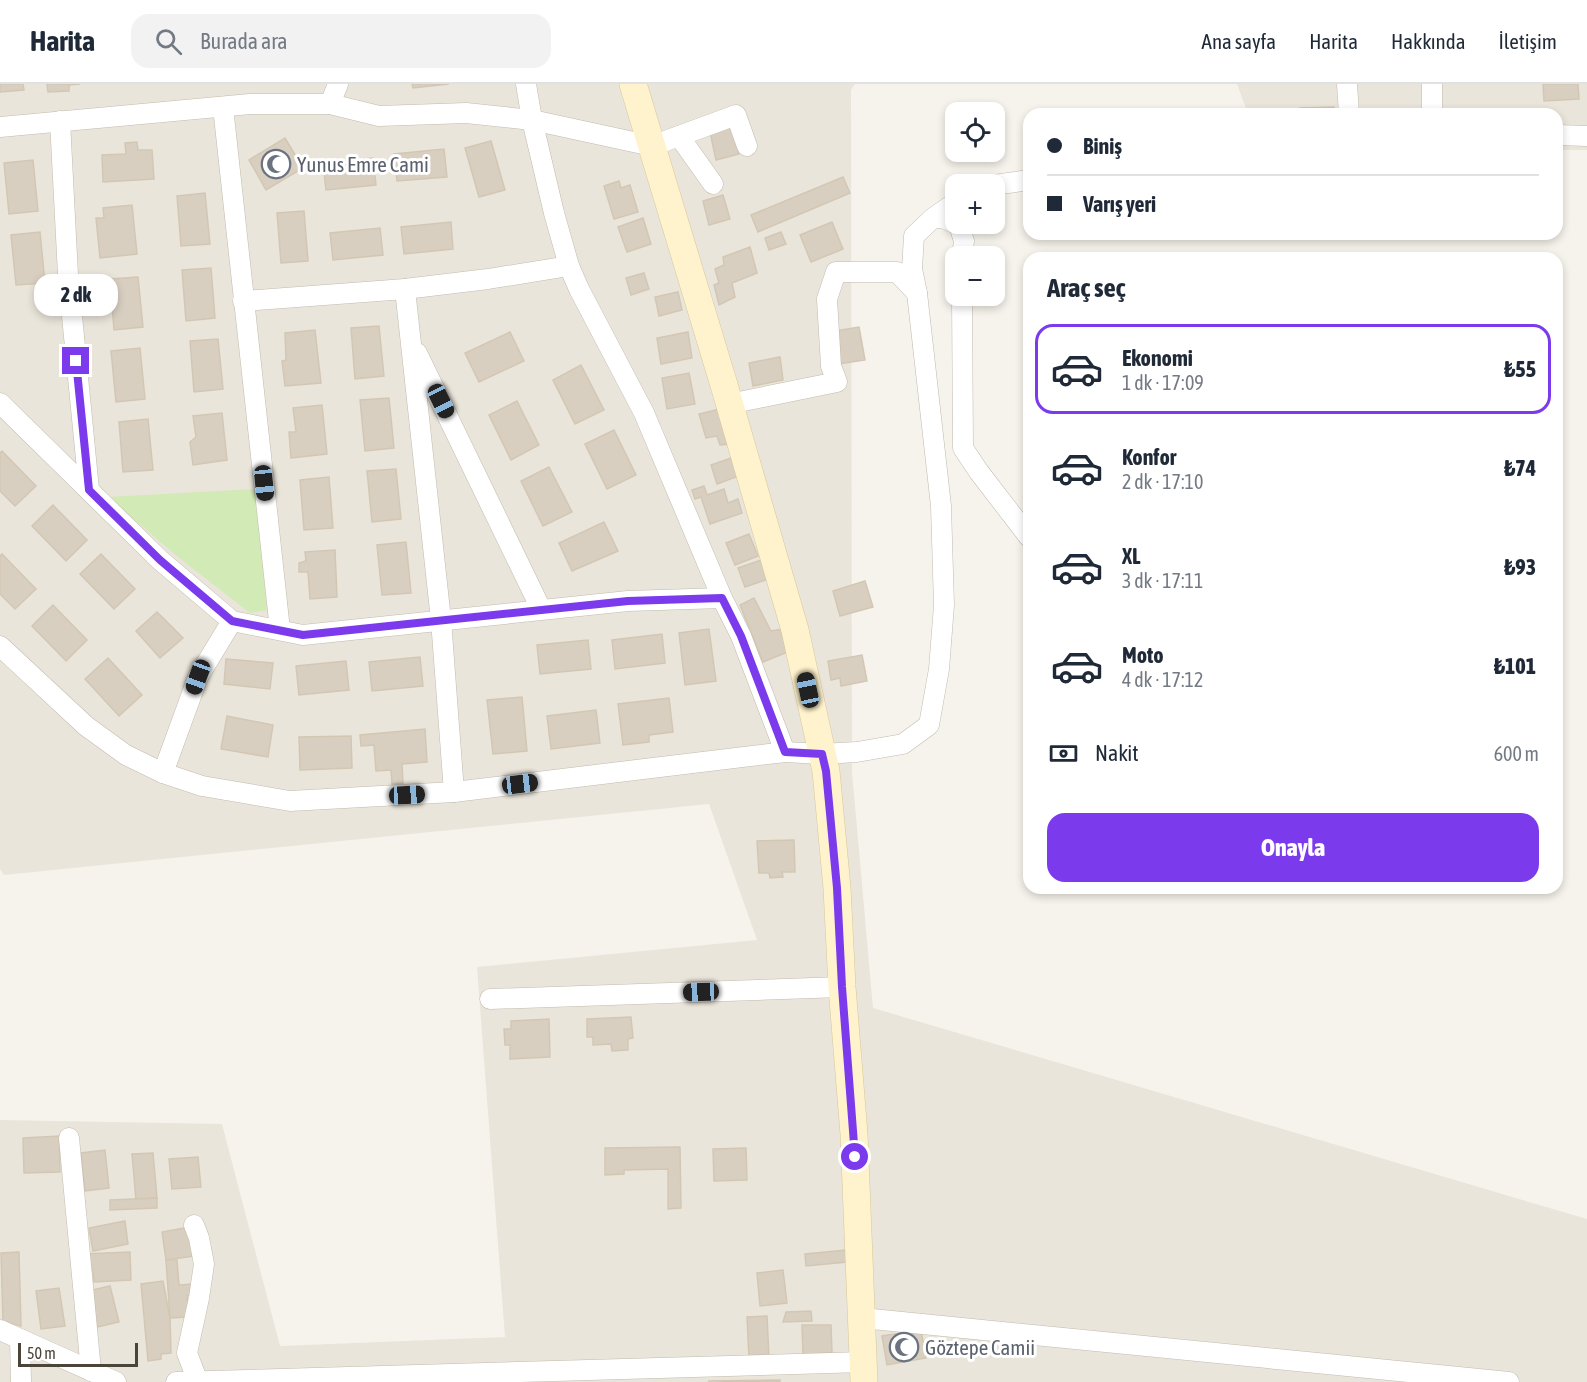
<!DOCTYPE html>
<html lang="tr">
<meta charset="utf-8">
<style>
body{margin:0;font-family:"Asap Condensed",sans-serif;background:#f2f2f3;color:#1f2937;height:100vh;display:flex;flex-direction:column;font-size:22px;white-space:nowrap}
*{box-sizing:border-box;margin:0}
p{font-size:20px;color:#747a83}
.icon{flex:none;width:33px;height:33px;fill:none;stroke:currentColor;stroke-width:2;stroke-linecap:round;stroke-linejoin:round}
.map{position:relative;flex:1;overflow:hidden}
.sheet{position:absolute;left:1023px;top:168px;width:540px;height:642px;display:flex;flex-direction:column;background:#fff;border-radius:18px;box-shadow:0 3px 9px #0003}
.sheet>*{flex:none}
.banner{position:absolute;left:1023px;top:24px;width:540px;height:132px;border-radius:18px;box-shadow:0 3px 9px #0003;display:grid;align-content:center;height:132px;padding:0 24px;background:#fff}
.fabs{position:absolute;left:945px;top:18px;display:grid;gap:12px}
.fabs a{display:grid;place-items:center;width:60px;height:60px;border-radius:12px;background:#fff;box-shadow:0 3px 9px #0003;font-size:30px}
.scale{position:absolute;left:18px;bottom:15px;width:120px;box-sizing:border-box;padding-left:6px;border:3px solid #4b4439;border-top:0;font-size:16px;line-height:21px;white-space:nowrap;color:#4b4439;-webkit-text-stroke:4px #fff;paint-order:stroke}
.end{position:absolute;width:27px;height:27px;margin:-14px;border:8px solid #7c3aed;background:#fff;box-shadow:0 0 0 3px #fff}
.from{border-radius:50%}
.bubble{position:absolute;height:42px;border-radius:18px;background:#fff;box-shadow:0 3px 9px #0003;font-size:20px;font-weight:800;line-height:42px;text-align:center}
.car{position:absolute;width:18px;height:36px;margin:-18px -9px;border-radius:8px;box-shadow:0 0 4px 2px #0007;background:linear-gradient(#222 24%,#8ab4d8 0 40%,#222 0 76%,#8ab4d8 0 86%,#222 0)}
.banner b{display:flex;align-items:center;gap:21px;height:57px;font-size:22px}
.banner b+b{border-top:2px solid #e0e1e3}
.banner i{width:15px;height:15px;background:#1f2937}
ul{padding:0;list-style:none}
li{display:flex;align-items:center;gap:18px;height:90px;margin:0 12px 9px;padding:0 12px;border:3px solid transparent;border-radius:18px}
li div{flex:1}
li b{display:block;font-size:22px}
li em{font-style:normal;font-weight:800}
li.current{border-color:#7c3aed}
li>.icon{width:54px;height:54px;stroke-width:1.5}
h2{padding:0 24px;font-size:27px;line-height:72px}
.pay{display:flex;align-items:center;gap:15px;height:66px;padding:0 24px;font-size:22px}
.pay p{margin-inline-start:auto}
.button{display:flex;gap:12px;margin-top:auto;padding:12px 24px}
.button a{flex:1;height:69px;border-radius:18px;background:#7c3aed;color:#fff;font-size:24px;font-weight:800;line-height:69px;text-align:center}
header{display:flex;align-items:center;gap:36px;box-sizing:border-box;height:84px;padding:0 30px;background:#fff;border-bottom:2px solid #e0e1e3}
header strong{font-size:28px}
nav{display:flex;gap:33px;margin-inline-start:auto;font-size:21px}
.search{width:420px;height:54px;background:#f2f2f3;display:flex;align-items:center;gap:15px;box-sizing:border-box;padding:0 21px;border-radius:18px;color:#747a83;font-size:22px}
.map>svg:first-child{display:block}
.residential{fill:#eae5da}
.green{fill:#d2eab5}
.building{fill:#d8cfc1;stroke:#d3c7b4;stroke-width:1.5}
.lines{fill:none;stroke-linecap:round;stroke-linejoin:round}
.street-casing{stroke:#c2bbae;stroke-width:21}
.secondary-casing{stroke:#d6c79b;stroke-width:28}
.street{stroke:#fff;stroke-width:20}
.secondary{stroke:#fff3cd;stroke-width:27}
.route{stroke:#7c3aed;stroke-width:8}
.labels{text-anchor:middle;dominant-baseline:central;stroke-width:6;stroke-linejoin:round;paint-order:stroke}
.worship-label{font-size:21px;fill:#5b616d;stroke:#fff;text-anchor:start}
</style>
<header>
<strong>Harita</strong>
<div class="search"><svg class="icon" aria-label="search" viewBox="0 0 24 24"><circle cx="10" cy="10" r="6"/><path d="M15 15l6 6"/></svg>Burada ara</div>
<nav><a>Ana sayfa</a><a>Harita</a><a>Hakkında</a><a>İletişim</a></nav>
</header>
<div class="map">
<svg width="1587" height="1298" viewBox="0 0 1587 1298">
<rect width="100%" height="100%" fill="#f6f3ec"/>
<g class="residential">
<path d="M0 0H855L851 6 852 688 873 924 1587 1135V1298H0V1036L222 1040 280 1262 505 1253 477 883 757 856 709 720 4 791 0 785Z"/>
<path d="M1237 0H1587V66H1557V30H1248Z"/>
</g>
<path class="green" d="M255 405 267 526 250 529 178 473 108 413Z"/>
<g class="building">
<path d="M0 0H23L24 6 0 8Z"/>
<path d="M47 0H80L69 1V7L48 8Z"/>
<path d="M412 0H449L413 4Z"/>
<path d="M1543 0H1578L1579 15 1544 17Z"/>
<path d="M1334 23V30H1300V24Z"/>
<path d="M733 42 739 70 716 76 710 48Z"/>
<path d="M285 54 303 84 266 106 249 76Z"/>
<path d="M491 57 505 106 479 113 465 64Z"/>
<path d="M137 58 138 66H152L154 95 103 98 102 71 126 70 125 59Z"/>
<path d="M444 65 447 93 397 97 394 70Z"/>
<path d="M373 74 376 101 326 106 323 79Z"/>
<path d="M33 76 38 127 9 130 4 79Z"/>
<path d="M843 93 850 109 758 148 751 131Z"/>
<path d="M619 97 621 104 630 101 638 128 614 135 604 102Z"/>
<path d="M205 109 210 160 181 162 177 112Z"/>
<path d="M723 111 730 135 709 141 703 117Z"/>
<path d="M132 121 137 170 100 174 96 134H104L103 124Z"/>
<path d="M304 127 308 177 281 179 277 129Z"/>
<path d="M643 134 651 160 627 168 618 143Z"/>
<path d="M451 138 453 165 404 170 401 143Z"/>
<path d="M832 138 843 165 811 178 800 151Z"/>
<path d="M380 144 383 171 333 176 330 149Z"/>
<path d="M40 148 45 199 16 201 11 151Z"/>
<path d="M781 148 786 160 769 166 765 154Z"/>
<path d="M750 163 757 189 732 199 735 213 719 221 714 201 719 199 715 185 724 181 723 173Z"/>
<path d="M211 184 215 234 186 237 182 186Z"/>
<path d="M644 189 649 205 631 211 626 194Z"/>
<path d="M138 193 143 243 114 246 110 195Z"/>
<path d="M678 208 682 226 659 232 655 213Z"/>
<path d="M379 242 384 292 355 295 351 244Z"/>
<path d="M859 243 865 276 839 280 834 247Z"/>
<path d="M315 246 321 299 285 302 282 277 286 276 285 249Z"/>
<path d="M510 248 524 277 479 298 465 269Z"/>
<path d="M688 248 692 274 661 280 657 254Z"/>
<path d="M218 255 223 305 194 308 190 257Z"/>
<path d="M140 264 145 315 116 318 111 267Z"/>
<path d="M780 273 783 296 753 302 749 279Z"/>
<path d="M581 281 604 326 575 340 553 296Z"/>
<path d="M689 289 695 320 667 325 662 294Z"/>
<path d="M389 314 394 364 365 367 360 316Z"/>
<path d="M517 317 539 361 511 376 489 331Z"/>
<path d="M322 321 327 370 291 374 289 348H296L293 324Z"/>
<path d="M720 325 731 360 720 361 717 352 706 354 699 330Z"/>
<path d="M222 329 227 376 193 381 190 358 196 353 193 332Z"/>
<path d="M148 335 153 386 123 388 119 338Z"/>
<path d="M614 346 636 391 607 405 585 360Z"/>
<path d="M2 367 36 402 15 422 0 407V369Z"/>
<path d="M734 373 741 391 717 400 711 381Z"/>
<path d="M549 383 572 428 543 442 521 397Z"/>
<path d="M396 385 401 435 372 438 367 387Z"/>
<path d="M329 393 333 444 304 446 300 396Z"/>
<path d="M704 402 707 411 724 405 728 419 738 415 742 429 710 440 701 413 695 415 692 406Z"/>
<path d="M53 421 87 456 66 477 32 442Z"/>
<path d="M604 438 618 467 572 487 559 459Z"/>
<path d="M749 450 758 472 735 481 726 459Z"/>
<path d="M406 458 411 509 382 511 377 461Z"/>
<path d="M335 466 337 513 310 515 308 488H299V479L306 477 305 468Z"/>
<path d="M2 470 36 505 15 525 0 510V472Z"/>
<path d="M101 470 135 505 114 525 80 490Z"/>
<path d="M764 475 771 494 745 503 738 484Z"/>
<path d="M865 497 873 523 840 532 833 507Z"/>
<path d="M754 514 771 547 782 545 790 567 763 578 740 521Z"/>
<path d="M53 521 87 556 66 577 32 542Z"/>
<path d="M157 528 183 554 160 574 136 547Z"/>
<path d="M709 545 716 597 685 601 679 549Z"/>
<path d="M662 550 665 579 615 585 612 556Z"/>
<path d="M588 556 591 585 540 590 537 561Z"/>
<path d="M862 571 867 597 841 602 840 594 831 596 828 577Z"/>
<path d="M420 573 423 602 372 607 369 578Z"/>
<path d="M108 574 142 611 119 632 85 595Z"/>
<path d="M226 575 273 579 270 605 224 600Z"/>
<path d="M346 577 349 606 299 611 296 582Z"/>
<path d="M522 613 527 667 493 670 487 616Z"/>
<path d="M669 614 673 648 649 651V658L623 661 618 620Z"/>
<path d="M596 626 600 659 551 665 547 632Z"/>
<path d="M227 632 273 641 268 673 221 665Z"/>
<path d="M425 645 427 678 402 680 403 699 392 700 391 686 376 687 374 661 361 662 360 651Z"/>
<path d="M351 652 352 684 300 686 299 653Z"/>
<path d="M794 756 795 788H782L783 793 770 794 769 789H759L757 757Z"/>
<path d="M631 933 633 954 628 955V966L612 967 611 960 593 961V953H587V935Z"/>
<path d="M549 935 550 973 510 975V961H505L504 945H511V937Z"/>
<path d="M59 1052 60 1088 24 1089 23 1054Z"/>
<path d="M680 1063 681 1124 668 1125V1085L624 1086V1090L605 1091V1064Z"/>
<path d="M746 1064 747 1096 714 1097 713 1065Z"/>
<path d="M105 1066 109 1104 85 1107 81 1069Z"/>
<path d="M153 1069 157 1114 136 1116 132 1070Z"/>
<path d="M198 1073 201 1103 172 1105 169 1075Z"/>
<path d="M157 1114V1124L110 1126V1116Z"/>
<path d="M125 1137 128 1160 93 1167 89 1144Z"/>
<path d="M190 1143 194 1172 166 1176 162 1148Z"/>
<path d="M846 1166 847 1178 806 1182 805 1170Z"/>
<path d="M19 1168 21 1242 3 1237 1 1169Z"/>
<path d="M130 1168 131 1196 94 1198 93 1186H85L84 1170Z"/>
<path d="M166 1176H177L179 1201 192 1200V1211H187L189 1233 170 1234Z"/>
<path d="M783 1186 787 1219 760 1222 757 1189Z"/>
<path d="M163 1197 170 1234 171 1269 161 1270V1275L148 1277 141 1200Z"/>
<path d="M110 1202 119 1238 97 1243 88 1207Z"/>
<path d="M59 1204 65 1242 41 1245 36 1207Z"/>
<path d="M811 1227 812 1237 783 1238 786 1228Z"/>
<path d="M767 1232 769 1274 749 1275 747 1233Z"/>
<path d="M802 1241H831L832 1269 803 1270Z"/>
<path d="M921 1246 926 1274 887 1281 882 1252Z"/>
<path d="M780 1296V1298L708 1297Z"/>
</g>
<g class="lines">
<g class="street-casing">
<g id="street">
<path d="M526 0 532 36 554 129 569 182 579 205 644 329 722 514 741 552 785 668"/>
<path d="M1347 0 1349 30"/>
<path d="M1432 0V30"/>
<path d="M330 20 338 0"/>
<path d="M223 23 280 546"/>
<path d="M60 37 68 191 89 406"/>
<path d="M0 43 250 20H330L379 32 466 29 532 36 652 62 736 31 747 62"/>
<path d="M1557 51 1587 52"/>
<path d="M679 52 713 100"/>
<path d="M994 101 1029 96"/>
<path d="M933 134 956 118"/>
<path d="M405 205 441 536 454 708"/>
<path d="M962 212 963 364 979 388 1029 453"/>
<path d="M243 217 405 205 488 195 569 182"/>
<path d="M417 269 541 525"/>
<path d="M0 319 160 476 232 537 303 551 628 517 722 514"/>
<path d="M729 320 837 298 831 282 827 215 836 188H897L917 209"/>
<path d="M0 562 86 642 126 671 163 689 202 702 290 717 454 708 785 668 822 670 857 668 903 660 929 641 939 585 944 521 941 422 917 209 912 185 914 152 933 134H943L959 141 964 157 962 172"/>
<path d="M163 689 198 593 232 537"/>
<path d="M490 915 842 903"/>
<path d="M69 1054 91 1287"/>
<path d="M194 1141 199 1154 204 1180 199 1214 187 1269 198 1298"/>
<path d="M862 1234 1509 1298"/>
<path d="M0 1246 116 1298"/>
<path d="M20 1255 21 1298"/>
<path d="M176 1298 864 1278"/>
</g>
</g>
<g class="secondary-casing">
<path id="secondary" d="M633 0 724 301 795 546 826 687 837 804 842 903 854 1050 864 1298"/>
</g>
<use href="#street" class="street"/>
<use href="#secondary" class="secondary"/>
</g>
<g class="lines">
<path class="route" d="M76 277 89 406 160 476 232 537 303 551 628 517 722 514 741 552 785 668 822 670 826 687 837 804 842 903 855 1073"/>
</g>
<defs>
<g id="mosque-ring" transform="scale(1.5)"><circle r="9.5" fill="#fff" stroke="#6b7280" stroke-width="1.5"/><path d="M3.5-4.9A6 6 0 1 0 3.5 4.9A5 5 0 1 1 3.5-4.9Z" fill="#6b7280"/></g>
</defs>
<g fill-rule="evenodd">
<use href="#mosque-ring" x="276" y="80"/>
<use href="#mosque-ring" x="904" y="1263"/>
</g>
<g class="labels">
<g class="worship-label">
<text x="297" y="80">Yunus Emre Cami</text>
<text x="925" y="1263">Göztepe Camii</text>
</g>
</g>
</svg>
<div class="fabs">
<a><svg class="icon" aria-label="locate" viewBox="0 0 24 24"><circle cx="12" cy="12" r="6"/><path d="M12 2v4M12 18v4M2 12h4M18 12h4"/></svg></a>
<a>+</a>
<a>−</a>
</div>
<div class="scale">50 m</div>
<i class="end from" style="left:855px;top:1073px"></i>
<i class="end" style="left:76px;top:277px"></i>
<div class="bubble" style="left:34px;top:190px;width:84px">2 dk</div>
<i class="car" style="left:441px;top:317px;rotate:154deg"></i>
<i class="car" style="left:264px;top:399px;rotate:174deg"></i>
<i class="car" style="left:198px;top:593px;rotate:200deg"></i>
<i class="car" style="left:808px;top:606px;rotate:348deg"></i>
<i class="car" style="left:520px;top:700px;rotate:83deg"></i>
<i class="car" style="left:407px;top:711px;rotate:87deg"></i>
<i class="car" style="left:701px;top:908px;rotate:268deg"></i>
<div class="banner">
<b><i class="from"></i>Biniş</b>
<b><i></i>Varış yeri</b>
</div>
<section class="sheet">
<h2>Araç seç</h2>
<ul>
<li class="current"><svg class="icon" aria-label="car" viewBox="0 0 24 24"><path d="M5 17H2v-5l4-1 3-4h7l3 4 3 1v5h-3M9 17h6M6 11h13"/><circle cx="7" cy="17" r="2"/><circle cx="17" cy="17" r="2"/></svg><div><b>Ekonomi</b><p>1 dk · 17:09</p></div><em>₺55</em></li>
<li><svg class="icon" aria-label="car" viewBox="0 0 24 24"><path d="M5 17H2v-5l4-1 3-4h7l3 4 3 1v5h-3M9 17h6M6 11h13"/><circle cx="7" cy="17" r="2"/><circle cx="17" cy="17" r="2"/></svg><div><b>Konfor</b><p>2 dk · 17:10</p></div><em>₺74</em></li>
<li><svg class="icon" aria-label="car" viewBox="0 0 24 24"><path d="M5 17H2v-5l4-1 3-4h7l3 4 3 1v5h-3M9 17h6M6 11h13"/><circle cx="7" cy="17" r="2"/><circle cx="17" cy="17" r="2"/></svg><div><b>XL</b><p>3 dk · 17:11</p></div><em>₺93</em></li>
<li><svg class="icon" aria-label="car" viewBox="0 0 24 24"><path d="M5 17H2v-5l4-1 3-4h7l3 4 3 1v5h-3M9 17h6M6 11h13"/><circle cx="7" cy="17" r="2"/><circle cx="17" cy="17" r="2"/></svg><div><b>Moto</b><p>4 dk · 17:12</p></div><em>₺101</em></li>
</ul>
<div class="pay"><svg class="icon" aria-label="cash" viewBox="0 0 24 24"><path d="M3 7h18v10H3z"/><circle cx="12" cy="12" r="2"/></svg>Nakit<p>600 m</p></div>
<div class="button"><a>Onayla</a></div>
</section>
</div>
